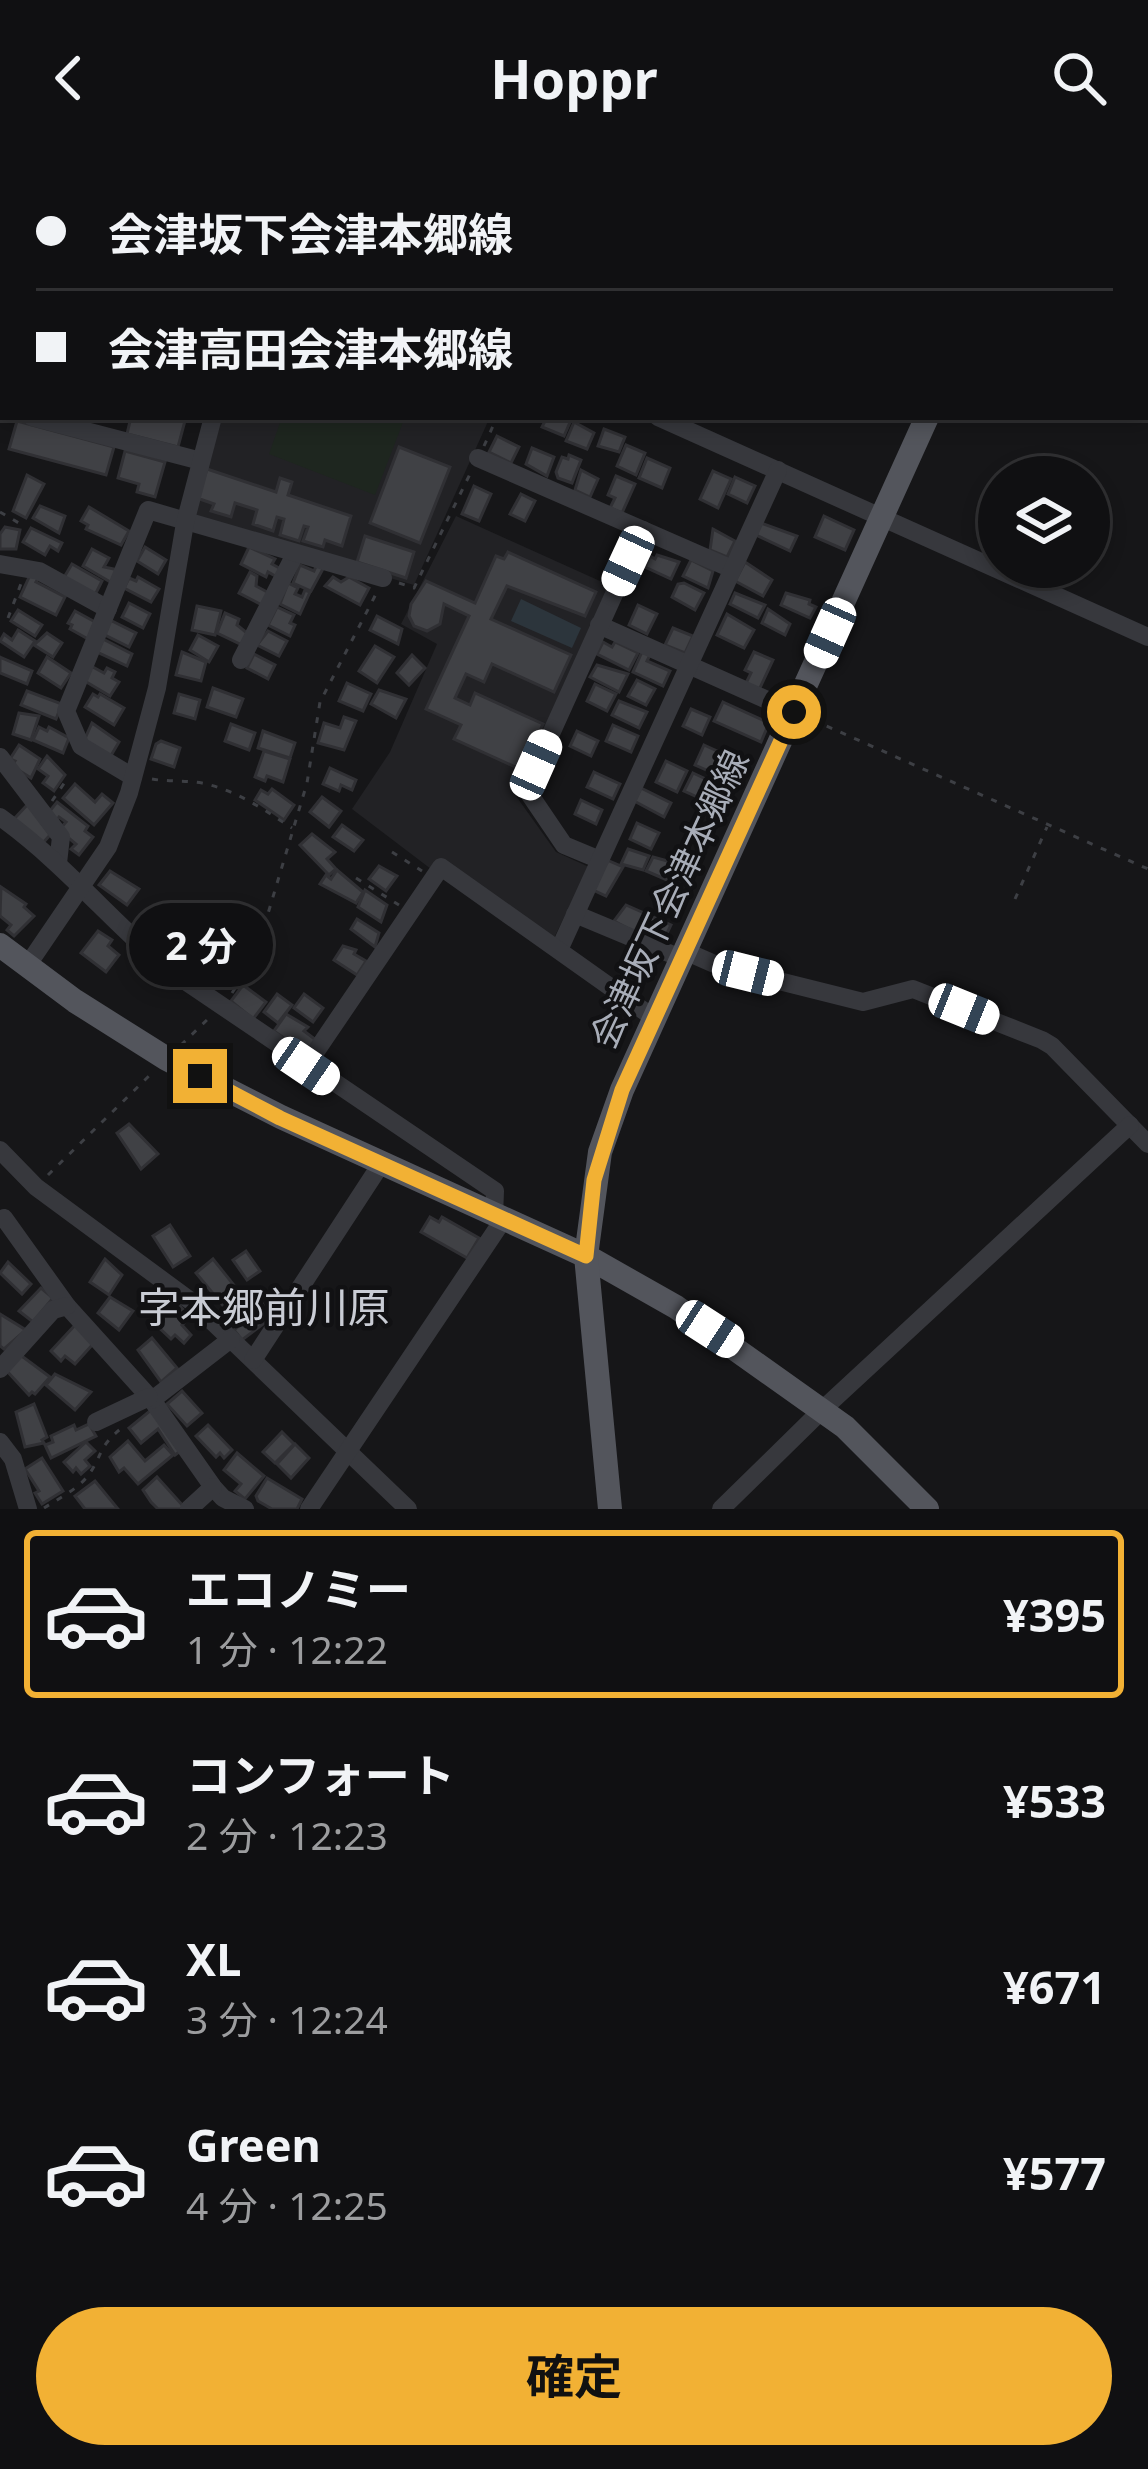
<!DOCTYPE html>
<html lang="ja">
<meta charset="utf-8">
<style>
body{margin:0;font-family:"Noto Sans","Noto Sans JP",sans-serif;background:#1e1e20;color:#f1f3f6;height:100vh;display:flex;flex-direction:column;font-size:45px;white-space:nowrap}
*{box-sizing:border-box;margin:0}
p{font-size:39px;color:#9c9d9f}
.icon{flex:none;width:66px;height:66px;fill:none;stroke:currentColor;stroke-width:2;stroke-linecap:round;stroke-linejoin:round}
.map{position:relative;height:1353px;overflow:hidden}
.sheet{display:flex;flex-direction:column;background:#101012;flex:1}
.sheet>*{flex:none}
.hud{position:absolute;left:0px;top:0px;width:1149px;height:264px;box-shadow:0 6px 18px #0003,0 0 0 3px #303032;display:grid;align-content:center;height:264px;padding:0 36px;background:#101012}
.controls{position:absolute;left:978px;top:300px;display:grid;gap:24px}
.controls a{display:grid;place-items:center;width:132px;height:132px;border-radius:50%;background:#101012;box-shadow:0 6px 18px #0003,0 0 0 3px #303032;font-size:60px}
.end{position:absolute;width:54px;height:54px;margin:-27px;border:15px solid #f2b134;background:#111;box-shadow:0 0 0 6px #111}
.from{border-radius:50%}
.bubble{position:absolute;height:84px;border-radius:42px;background:#101012;box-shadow:0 6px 18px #0003,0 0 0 3px #303032;font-size:39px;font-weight:700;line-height:84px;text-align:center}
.car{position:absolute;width:36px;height:72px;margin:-36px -18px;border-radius:15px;box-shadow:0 0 9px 3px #0007;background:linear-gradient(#fff 24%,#345 0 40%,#fff 0 76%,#345 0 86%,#fff 0)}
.hud b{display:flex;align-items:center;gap:42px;height:114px;font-size:45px}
.hud b+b{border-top:3px solid #303032}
.hud i{width:30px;height:30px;background:#f1f3f6}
ul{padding:21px 0 0;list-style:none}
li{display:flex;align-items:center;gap:36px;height:168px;margin:0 24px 18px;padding:0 12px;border:6px solid transparent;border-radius:12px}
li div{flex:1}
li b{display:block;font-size:45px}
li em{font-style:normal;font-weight:700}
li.active{border-color:#f2b134}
li>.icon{width:108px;height:108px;stroke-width:1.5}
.action{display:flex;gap:24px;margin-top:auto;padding:24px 36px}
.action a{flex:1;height:138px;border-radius:72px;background:#f2b134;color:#111;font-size:48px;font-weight:700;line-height:138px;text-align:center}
header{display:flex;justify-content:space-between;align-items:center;height:156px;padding:0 36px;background:#101012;font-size:54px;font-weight:700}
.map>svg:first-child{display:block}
.built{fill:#222225}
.green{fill:#1e261f}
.water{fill:#2c353c}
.building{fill:#404145;stroke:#303034;stroke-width:3}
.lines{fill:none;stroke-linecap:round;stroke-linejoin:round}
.path{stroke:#3d3f44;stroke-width:3;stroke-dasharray:6 9;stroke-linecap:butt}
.minor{stroke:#37383d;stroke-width:18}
.major{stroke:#53555c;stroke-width:24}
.route{stroke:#f2b134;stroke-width:15}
.labels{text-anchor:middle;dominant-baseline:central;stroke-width:9;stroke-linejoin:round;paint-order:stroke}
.street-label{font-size:36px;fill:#a8adb8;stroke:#111113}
.quarter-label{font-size:42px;fill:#c9ccd4;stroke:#111113}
</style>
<header><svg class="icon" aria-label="back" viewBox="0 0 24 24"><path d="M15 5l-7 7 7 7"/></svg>Hoppr<svg class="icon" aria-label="search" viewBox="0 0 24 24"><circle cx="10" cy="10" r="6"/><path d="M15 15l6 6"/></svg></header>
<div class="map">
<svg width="1148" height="1353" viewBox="0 0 1148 1353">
<rect width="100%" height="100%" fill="#161618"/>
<g class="built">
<path d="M218 261H490L414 429 189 364Z"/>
<path d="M456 360 611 430 516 640 556 696 589 711 553 784 431 713 352 653 390 596 437 488 401 468Z"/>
</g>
<path class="green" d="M282 261H405L375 339 269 298Z"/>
<path class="water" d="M521 443 581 472 572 492 511 465Z"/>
<g class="building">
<path d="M131 261H186L178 291 127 278Z"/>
<path d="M547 261 571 264 564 280 542 271Z"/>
<path d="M17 265 114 291 106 319 9 293Z"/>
<path d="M574 266 594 277 587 293 566 285Z"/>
<path d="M604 273 625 281 619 296 598 290Z"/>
<path d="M497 280 519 291 511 307 489 296Z"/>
<path d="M626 289 645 297 636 319 617 310Z"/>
<path d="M399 291 450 311 420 387 370 367Z"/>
<path d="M532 292 554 301 547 320 526 308Z"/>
<path d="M125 295 165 306 155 341 137 336 139 328 118 322Z"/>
<path d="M569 299 581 304 572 327 558 322 556 316 562 301 568 303Z"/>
<path d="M647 302 670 312 662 332 639 322Z"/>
<path d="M207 313 276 336 280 322 292 326 288 339 351 360 342 390 325 384 323 391 303 385 308 371 304 370 299 385 280 379 284 363 277 361 273 375 253 368 257 354 235 347 231 361 211 355 214 348 197 342Z"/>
<path d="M581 314 598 323 590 341 575 334Z"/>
<path d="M713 315 731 323 718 352 700 343Z"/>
<path d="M27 319 44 328 26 362 13 355Z"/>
<path d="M616 320 635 328 622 357 610 352 615 342 608 339Z"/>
<path d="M735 321 755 330 747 347 728 338Z"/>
<path d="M474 330 491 338 479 365 462 358Z"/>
<path d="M521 338 535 345 525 365 510 358Z"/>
<path d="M40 350 65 360 59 377 33 362Z"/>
<path d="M89 351 129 375 121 389 86 373 88 369 81 365Z"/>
<path d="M824 360 854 374 845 394 815 381Z"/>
<path d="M761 367 797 380 790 395 756 379Z"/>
<path d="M5 371 20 374 16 393H0V378Z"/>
<path d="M31 372 62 387 58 395 50 390 45 399 23 386Z"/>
<path d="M713 373 735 385 727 401 710 394Z"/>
<path d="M365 380 414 396 406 422 357 406Z"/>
<path d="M145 391 166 404 158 418 137 405Z"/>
<path d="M249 391 275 403 272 408 281 413 277 421 268 416 266 421 241 408Z"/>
<path d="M92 393 109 402 104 411 119 414 112 427 83 410Z"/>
<path d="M508 396 596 436 585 460 507 430 491 463 571 499 554 536 492 508 484 526 466 518 455 542 470 549 475 537 543 568 522 614 454 583 461 569 426 553 469 460 444 448 440 468 427 475 414 470 409 460 411 448 426 425 475 447 496 400 504 403Z"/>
<path d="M657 399 679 406 671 423 645 411 650 400 655 403Z"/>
<path d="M691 404 713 415 708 432 683 420Z"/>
<path d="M745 406 772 424 763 440 735 425Z"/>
<path d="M72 408 102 425 94 441 63 423Z"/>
<path d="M317 408 324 411 311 435 293 427 300 409 314 415Z"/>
<path d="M250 416 257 420 256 430 269 437 262 449 239 437Z"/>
<path d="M31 417 39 421 36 426 65 441 56 459 20 441Z"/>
<path d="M138 421 159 433 151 446 124 432 129 422 136 425Z"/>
<path d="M333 421 341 426 349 421 369 432 360 449 325 430Z"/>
<path d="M288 427 298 432 295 438 302 441 305 434 310 436 300 458 280 448Z"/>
<path d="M684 427 704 437 695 454 672 441 678 428Z"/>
<path d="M735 437 765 449 758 462 730 448Z"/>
<path d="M786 437 810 444 809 448 816 451 810 462 781 449Z"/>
<path d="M129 447 150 458 143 472 122 461Z"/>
<path d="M638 449 657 458 647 478 629 469Z"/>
<path d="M197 450 221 455 215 479 192 474Z"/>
<path d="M277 451 294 459 290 467 295 469 290 480 268 469Z"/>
<path d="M768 453 790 468 785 479 762 467Z"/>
<path d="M18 454 42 469 35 480 11 465Z"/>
<path d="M75 455 97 467 88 483 70 473 72 469 68 467Z"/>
<path d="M225 457 239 463 237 469 247 477 242 489 217 477Z"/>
<path d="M727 458 754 474 744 492 717 479Z"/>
<path d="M377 460 402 473 398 488 370 474Z"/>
<path d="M110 464 136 477 129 491 103 478Z"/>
<path d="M673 472 693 480 685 497 665 489Z"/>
<path d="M18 474 35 485 24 501 0 485 4 478 12 484Z"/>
<path d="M268 475 287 485 279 500 257 489Z"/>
<path d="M47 477 62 487 53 501 34 489Z"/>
<path d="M198 479 218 490 209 506 190 494Z"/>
<path d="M103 483 132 498 127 510 97 496Z"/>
<path d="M603 486 612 491 615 486 638 497 629 514 597 498Z"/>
<path d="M375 490 394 501 377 527 359 515Z"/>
<path d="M182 496 206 506 201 525 176 519Z"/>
<path d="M642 496 650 499 647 505 670 515 663 530 633 516Z"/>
<path d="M754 496 773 504 759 534 746 527 751 517 745 514Z"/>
<path d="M254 498 275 509 268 523 247 512Z"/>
<path d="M412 499 425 512 409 529 397 517Z"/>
<path d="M0 501 32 515 27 528 0 517Z"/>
<path d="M47 501 71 517 61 532 38 517Z"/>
<path d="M597 509 628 518 619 536 590 521Z"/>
<path d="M91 510 104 517 107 512 115 516 112 522 119 526 110 540 83 524Z"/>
<path d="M637 524 655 533 646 549 628 540Z"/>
<path d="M347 527 371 538 363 555 339 545Z"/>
<path d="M595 528 616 538 607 555 587 545Z"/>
<path d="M213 532 243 543 236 561 207 551Z"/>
<path d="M379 534 406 543 396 562 371 548Z"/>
<path d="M27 535 62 548 56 563 21 549Z"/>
<path d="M93 538 98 541 100 538 124 552 114 569 85 551Z"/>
<path d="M179 538 200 544 195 563 174 557Z"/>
<path d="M619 545 647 556 639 572 612 559Z"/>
<path d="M723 546 769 567 761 586 714 565Z"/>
<path d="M691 553 710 561 702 579 683 570Z"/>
<path d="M19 557 39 560 31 584 13 578Z"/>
<path d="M344 561 356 565 344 594 318 587 324 567 340 572Z"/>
<path d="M92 567 119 586 109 603 83 587Z"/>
<path d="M231 568 255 577 249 594 225 585Z"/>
<path d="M613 569 638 580 631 596 606 585Z"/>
<path d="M39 571 47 575 49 571 69 582 63 597 33 584Z"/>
<path d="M263 575 295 587 290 602 258 592Z"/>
<path d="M577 575 598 585 591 600 570 590Z"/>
<path d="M161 585 180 592 174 611 151 603 156 588Z"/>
<path d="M19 589 40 603 31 622 12 610 15 605 10 603Z"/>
<path d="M704 589 739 605 733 619 729 618 727 623 695 609Z"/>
<path d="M264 595 290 603 283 626 267 620 265 625 255 621Z"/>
<path d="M47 600 65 619 54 635 43 627 48 620 38 613Z"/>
<path d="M666 605 687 615 677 636 656 626Z"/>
<path d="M330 612 356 624 352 634 341 629 339 635 323 628Z"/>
<path d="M594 616 620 628 613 643 587 631Z"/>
<path d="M693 617 723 631 715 649 684 635Z"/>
<path d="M75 628 95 646 102 638 113 647 94 669 63 642Z"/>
<path d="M641 632 671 647 664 661 634 645Z"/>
<path d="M272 633 294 649 284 664 255 644 261 634 268 638Z"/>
<path d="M322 641 341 655 329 671 310 656Z"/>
<path d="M581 644 602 654 596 668 575 658Z"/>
<path d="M57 646 88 670 85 675 93 681 79 699 71 693 76 688 59 674 66 666 59 661 56 665 49 656Z"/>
<path d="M29 647 50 679 41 689 14 663Z"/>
<path d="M637 667 659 677 651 693 630 683Z"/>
<path d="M342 669 363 684 354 695 333 681Z"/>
<path d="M312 678 335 696 327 703 336 713 329 719 300 689Z"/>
<path d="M628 693 649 700 643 714 621 708Z"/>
<path d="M653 701 675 707 667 724 646 715Z"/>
<path d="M607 704 623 711 606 740 593 734Z"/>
<path d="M379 710 397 720 386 735 369 723Z"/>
<path d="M337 714 363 736 356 747 320 728 326 719 331 723Z"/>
<path d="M110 715 139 733 127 749 99 729Z"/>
<path d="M1 731 26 748 24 751 34 760 14 780 7 774 11 769 0 760Z"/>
<path d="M365 734 387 749 381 766 358 751Z"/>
<path d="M626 749 671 769 661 790 614 765Z"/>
<path d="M357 763 379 777 375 791 351 773Z"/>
<path d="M178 773 199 790 180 814 159 797Z"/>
<path d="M98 775 112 784 108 790 119 799 106 816 81 797Z"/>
<path d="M343 790 356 794 354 798 366 805 357 819 334 804Z"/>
<path d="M203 793 218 797 215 801 222 806 205 831 192 823 196 817 189 813Z"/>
<path d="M231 797 246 807 227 829 214 820Z"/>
<path d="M243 829 266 846 253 863 231 845Z"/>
<path d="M277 838 292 849 278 867 264 856Z"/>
<path d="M304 838 323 852 313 866 294 852Z"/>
<path d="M286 858 308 871 304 875 316 884 306 898 274 875Z"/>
<path d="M129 968 158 998 141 1013 117 977Z"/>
<path d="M430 1061 439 1066 442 1061 479 1082 467 1102 421 1076Z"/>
<path d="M170 1069 190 1100 173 1111 153 1080Z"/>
<path d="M246 1095 260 1115 247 1124 233 1104Z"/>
<path d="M105 1103 122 1119 109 1139 90 1126Z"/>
<path d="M213 1103 241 1138 225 1152 196 1117Z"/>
<path d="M8 1106 31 1128 22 1138 0 1117Z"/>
<path d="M41 1132 53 1142 33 1166 19 1155Z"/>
<path d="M257 1140 267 1154 261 1158 267 1165 242 1184 234 1174 241 1168 233 1158Z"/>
<path d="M110 1141 133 1155 119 1174 98 1157Z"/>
<path d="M175 1145 190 1161 182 1169 191 1179 184 1187 175 1179 171 1183 154 1167Z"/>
<path d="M0 1158 26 1174 4 1193 0 1190Z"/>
<path d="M77 1167 94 1187 75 1208 65 1200 61 1205 51 1195Z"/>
<path d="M152 1182 177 1212 161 1226 138 1194Z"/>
<path d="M19 1198 50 1221 35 1238 32 1236 29 1239 5 1213Z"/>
<path d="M55 1218 91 1236 75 1254 46 1229Z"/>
<path d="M182 1235 202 1257 187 1270 167 1248Z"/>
<path d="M34 1248 47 1281 42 1284 44 1287 25 1291 16 1256Z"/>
<path d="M151 1254 183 1293 175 1299 158 1273 141 1287 129 1272Z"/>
<path d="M89 1268 96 1280 51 1302 45 1289 53 1286 51 1280 74 1269 76 1274Z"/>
<path d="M208 1269 232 1294 224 1302 220 1297 216 1301 196 1280Z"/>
<path d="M282 1276 294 1288 275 1307 263 1296Z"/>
<path d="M128 1285 145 1305 164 1289 173 1299 138 1328 124 1312 119 1316 110 1301Z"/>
<path d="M86 1286 95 1295 85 1304 90 1310 81 1318 76 1312 73 1316 64 1306Z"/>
<path d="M295 1288 309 1302 291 1322 277 1308Z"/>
<path d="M237 1297 264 1320 245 1343 235 1335 241 1328 224 1314Z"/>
<path d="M42 1302 63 1335 42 1348 35 1337 39 1335 25 1313Z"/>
<path d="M157 1321 184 1351 182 1353H158L151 1346 143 1334Z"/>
<path d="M267 1322 302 1343 297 1353H272L258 1345 256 1340Z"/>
<path d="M95 1325 118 1353H85L75 1340Z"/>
</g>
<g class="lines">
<g class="path">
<path d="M1146 159 1148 155"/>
<path d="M1146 253 1148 254"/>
<path d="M484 290 497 261"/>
<path d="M0 356 24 370"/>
<path d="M399 427 414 432 472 314"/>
<path d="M8 462 22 425"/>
<path d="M813 564 1148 713"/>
<path d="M152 623C169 626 185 624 202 627 236 634 263 653 292 672"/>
<path d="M52 645 67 623"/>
<path d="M392 696 422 715"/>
<path d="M356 722 399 749"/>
<path d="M1015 743 1047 671"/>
<path d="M232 837 255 801 307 627 320 546 376 438"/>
<path d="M181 889 209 862"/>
<path d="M48 1019 153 916"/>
<path d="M44 1352C58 1343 76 1334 87 1321 103 1300 97 1291 123 1271"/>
</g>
<g class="minor">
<path d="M364 0 369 2"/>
<path d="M803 0 809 3"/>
<path d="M1086 0 1093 3"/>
<path d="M205 3 207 0"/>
<path d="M265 3V0"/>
<path d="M588 3 589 0"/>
<path d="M0 20H3"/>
<path d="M1146 27 1148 28"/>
<path d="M0 75 3 76"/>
<path d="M0 253H3"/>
<path d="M32 261 201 305"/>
<path d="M658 261 1148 481"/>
<path d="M478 302 732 413"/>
<path d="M0 408 39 415 108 453"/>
<path d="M599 469 794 556"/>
<path d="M241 504 295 398"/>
<path d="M0 601 61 681 58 707"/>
<path d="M133 621 81 590 66 555 148 354 383 422"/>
<path d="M0 661C63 706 111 765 169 814L495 1035 494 1061"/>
<path d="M600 704 564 689 526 633 643 374"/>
<path d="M575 758 683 803"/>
<path d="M559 794 778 314"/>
<path d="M687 796 719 810 863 846 913 833 1042 884 1052 890 1148 988"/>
<path d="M27 810 108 691 129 637 157 532 185 367 213 261"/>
<path d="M306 910 441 711 654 862"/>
<path d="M0 994 36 1031 192 1146 408 1353"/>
<path d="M4 1062 67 1150 152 1244 213 1331 223 1342 245 1353"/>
<path d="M253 1204 381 1008"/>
<path d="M0 1213 53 1154 67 1150"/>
<path d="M152 1244 231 1183"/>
<path d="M96 1266 149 1241"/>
<path d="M0 1286 13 1303 28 1353"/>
<path d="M189 1353 213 1331"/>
<path d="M309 1353 503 1064"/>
<path d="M721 1353 822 1254 1130 969"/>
</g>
<g class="major">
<path d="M1045 3 1047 0"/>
<path d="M0 789 75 845 167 903 281 961 586 1100 676 1151 845 1271 927 1353"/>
<path d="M610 1353 586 1100 600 996 622 934 927 261"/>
</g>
</g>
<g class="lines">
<path class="route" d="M200 920 280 962 586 1100 594 1024 622 934 794 556"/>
</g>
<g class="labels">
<g class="street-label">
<text transform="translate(669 743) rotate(-65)">会津坂下会津本郷線</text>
</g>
<g class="quarter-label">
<text x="264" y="1150">字本郷前川原</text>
</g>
</g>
</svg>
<div class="controls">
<a><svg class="icon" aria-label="layers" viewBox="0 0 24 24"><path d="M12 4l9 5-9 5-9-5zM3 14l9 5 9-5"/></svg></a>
</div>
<i class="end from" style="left:794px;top:556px"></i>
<i class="end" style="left:200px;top:920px"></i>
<div class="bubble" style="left:129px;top:747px;width:144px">2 分</div>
<i class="car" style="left:628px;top:405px;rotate:205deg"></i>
<i class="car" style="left:830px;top:477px;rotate:204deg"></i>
<i class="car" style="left:536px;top:609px;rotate:24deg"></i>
<i class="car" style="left:748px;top:817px;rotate:104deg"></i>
<i class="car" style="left:964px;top:853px;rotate:112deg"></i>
<i class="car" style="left:306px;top:910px;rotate:124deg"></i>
<i class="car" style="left:710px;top:1173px;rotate:123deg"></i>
<div class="hud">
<b><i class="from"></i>会津坂下会津本郷線</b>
<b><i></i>会津高田会津本郷線</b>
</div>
</div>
<section class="sheet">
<ul>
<li class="active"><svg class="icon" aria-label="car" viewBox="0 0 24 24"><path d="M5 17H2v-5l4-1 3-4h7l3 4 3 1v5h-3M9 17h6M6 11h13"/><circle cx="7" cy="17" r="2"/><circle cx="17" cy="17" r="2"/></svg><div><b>エコノミー</b><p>1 分 · 12:22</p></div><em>¥395</em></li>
<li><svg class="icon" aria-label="car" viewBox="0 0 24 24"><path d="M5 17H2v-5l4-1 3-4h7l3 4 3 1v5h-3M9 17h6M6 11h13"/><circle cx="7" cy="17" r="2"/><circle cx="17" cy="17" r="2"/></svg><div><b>コンフォート</b><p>2 分 · 12:23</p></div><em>¥533</em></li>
<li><svg class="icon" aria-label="car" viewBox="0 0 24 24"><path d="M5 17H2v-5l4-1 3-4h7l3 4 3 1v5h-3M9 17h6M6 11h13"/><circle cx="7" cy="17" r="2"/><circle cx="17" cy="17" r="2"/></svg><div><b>XL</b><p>3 分 · 12:24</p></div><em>¥671</em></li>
<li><svg class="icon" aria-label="car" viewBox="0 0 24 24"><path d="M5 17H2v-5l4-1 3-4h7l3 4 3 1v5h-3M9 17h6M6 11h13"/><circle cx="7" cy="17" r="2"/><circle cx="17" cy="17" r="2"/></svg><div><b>Green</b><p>4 分 · 12:25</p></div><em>¥577</em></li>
</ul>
<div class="action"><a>確定</a></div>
</section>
